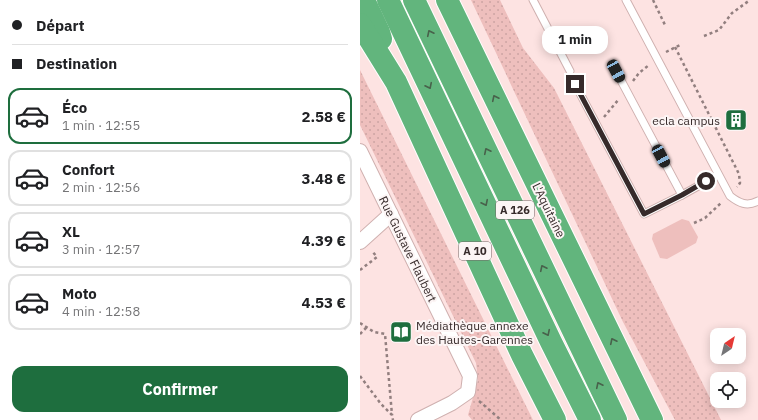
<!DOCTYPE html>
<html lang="fr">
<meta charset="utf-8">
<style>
body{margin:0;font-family:"IBM Plex Sans",sans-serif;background:#f6f6f6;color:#202124;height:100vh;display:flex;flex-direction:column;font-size:15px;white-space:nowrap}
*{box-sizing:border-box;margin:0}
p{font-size:13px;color:#757577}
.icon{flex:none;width:22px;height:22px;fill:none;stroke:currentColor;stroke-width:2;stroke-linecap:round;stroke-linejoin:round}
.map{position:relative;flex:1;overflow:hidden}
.details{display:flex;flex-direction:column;background:#fff;width:360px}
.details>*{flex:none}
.top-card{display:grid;align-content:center;height:88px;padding:0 12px;background:#fff}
.needle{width:26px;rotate:35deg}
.tools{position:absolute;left:350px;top:328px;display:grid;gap:8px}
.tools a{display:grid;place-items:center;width:36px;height:36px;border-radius:8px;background:#fff;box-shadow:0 2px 10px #0003;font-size:20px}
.end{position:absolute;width:18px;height:18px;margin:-9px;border:5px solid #362a2a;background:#fff;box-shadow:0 0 0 2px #fff}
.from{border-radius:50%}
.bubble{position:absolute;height:28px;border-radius:12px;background:#fff;box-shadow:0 2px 10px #0003;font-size:13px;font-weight:700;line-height:28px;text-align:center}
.car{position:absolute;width:12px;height:24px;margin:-12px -6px;border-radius:5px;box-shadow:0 0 3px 1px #0007;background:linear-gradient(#222 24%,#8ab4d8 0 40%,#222 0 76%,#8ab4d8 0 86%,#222 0)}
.top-card b{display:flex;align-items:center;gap:14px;height:38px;font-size:15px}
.top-card b+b{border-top:1px solid #e0e0e0}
.top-card i{width:10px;height:10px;background:#202124}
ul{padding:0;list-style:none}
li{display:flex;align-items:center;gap:12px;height:56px;margin:0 8px 6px;padding:0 4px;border:2px solid #e0e0e0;border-radius:12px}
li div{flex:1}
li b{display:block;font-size:15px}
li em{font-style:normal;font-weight:700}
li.active{border-color:#1e6e3e}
li>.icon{width:36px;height:36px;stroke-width:1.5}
.cta{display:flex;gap:8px;margin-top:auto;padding:8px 12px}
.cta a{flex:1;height:46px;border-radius:12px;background:#1e6e3e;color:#fff;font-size:16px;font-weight:700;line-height:46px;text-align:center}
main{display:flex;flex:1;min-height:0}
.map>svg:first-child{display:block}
.grass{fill:url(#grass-dots)}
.park{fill:#eebfbd}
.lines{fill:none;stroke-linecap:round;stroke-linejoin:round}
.service-casing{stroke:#cfb0af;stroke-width:9}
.minor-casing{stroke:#cfb0af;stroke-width:16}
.motorway-casing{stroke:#fff;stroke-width:24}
.path{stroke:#927f7f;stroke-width:2.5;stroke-dasharray:3 3;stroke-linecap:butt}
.service{stroke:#fff;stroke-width:7}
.minor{stroke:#fff;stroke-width:14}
.motorway{stroke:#62b57d;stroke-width:22}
.oneway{stroke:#48624b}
.route{stroke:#362a2a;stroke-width:5}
.labels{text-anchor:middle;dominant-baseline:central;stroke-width:4;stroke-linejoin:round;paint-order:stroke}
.shield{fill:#fcf5f5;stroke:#716767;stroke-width:1}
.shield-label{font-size:11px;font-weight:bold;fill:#362a2a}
.poi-label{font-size:12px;fill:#362a2a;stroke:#fcf5f5;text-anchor:end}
.street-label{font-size:12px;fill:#362a2a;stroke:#fcf5f5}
</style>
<main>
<section class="details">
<div class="top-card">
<b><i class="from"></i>Départ</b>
<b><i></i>Destination</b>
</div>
<ul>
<li class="active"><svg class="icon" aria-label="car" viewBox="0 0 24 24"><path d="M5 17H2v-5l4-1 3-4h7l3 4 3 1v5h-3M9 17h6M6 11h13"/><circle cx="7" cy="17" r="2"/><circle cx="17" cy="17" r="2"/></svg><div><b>Éco</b><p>1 min · 12:55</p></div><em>2.58 €</em></li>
<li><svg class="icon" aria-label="car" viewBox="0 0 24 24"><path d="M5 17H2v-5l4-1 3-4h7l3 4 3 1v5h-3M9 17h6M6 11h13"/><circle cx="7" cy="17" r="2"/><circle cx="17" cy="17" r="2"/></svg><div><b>Confort</b><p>2 min · 12:56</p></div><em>3.48 €</em></li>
<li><svg class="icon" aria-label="car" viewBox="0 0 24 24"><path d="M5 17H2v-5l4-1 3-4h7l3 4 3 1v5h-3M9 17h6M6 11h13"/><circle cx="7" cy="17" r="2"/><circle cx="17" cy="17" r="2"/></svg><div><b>XL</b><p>3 min · 12:57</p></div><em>4.39 €</em></li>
<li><svg class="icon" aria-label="car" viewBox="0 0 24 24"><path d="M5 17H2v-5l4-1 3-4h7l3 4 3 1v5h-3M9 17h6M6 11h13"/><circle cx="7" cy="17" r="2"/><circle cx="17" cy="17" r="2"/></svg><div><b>Moto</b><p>4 min · 12:58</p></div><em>4.53 €</em></li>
</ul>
<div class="cta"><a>Confirmer</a></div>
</section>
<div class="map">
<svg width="398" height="420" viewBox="0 0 398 420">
<defs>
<pattern id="grass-dots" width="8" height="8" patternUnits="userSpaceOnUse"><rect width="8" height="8" fill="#eebfbd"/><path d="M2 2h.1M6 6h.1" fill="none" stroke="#cda4a3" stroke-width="1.8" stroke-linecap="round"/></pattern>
</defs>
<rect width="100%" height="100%" fill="#fde3e2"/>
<g class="grass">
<path d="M111 0H140L163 48 194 88 361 420H315L263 322Z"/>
<path d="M0 70 173 420H112L108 415 118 380 116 363 0 125Z"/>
</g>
<path class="park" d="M322 219 329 221 338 237 336 243 307 259 300 258 292 239 293 234Z"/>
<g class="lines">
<g class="service-casing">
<g id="service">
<path d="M173 0 210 71"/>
<path d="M266 0 370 196C379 203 387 207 398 201"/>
<path d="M256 71 322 195"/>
<path d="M215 84 284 214 322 195 358 175"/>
</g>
</g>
<g class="minor-casing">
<g id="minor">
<path d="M0 151 110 376 108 392 92 403 58 420"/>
<path d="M0 242 31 214"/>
</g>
</g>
<g class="motorway-casing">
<g id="motorway">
<path d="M4 0 19 32 21 39"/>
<path d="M28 0 191 342 230 420"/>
<path d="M54 0 256 420"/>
<path d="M87 0 292 420"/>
<path d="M0 24 36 82 162 355 195 420"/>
</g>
</g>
<g class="path">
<path d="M293 0 305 25"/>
<path d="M344 36 359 30 372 13 390 0"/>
<path d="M315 47 379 174 380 183 377 187"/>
<path d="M306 52 320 45"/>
<path d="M273 81 279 73 289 65"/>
<path d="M244 117 259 99"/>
<path d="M334 223 345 218 361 203"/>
<path d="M0 270 17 257 12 251"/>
<path d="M0 323 14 332 25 334 32 415"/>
<path d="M0 334 7 327"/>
<path d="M0 376 21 404 32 415 33 420"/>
<path d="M119 401 141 420"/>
</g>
<use href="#service" class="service"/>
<use href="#minor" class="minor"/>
<use href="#motorway" class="motorway"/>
</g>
<defs><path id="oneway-chevron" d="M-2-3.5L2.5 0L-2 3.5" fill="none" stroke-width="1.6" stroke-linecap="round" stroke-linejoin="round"/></defs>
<g class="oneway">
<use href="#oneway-chevron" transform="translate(70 33) rotate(-116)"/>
<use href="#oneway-chevron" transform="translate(69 86) rotate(64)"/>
<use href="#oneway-chevron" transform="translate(135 98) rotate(-116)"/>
<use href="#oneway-chevron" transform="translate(127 151) rotate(-116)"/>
<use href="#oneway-chevron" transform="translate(125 203) rotate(64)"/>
<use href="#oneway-chevron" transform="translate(183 268) rotate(-116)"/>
<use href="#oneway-chevron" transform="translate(187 333) rotate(64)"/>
<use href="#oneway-chevron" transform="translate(253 341) rotate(-116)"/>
<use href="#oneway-chevron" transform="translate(239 385) rotate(-116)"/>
</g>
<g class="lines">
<path class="route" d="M215 84 284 214 322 195 346 181"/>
</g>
<defs>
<g id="building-square" transform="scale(1.15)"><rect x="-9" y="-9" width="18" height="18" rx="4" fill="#1e6e3e" stroke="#fcf5f5"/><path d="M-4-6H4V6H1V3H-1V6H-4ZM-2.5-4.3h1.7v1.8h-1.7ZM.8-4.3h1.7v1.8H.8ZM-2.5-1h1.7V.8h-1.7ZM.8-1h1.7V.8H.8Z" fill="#fff"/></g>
<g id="library-square" transform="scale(1.15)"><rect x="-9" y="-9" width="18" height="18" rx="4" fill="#1e6e3e" stroke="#fcf5f5"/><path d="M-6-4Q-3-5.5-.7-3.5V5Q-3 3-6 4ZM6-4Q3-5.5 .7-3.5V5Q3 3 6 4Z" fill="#fff"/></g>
</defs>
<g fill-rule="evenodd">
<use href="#building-square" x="376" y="120"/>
<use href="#library-square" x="41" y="332"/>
</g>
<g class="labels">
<g class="shield">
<rect x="136" y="201" width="38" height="18" rx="3"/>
<rect x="99" y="242" width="32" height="18" rx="3"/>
</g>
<g class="shield-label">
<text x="155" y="210">A 126</text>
<text x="115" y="251">A 10</text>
</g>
<g class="poi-label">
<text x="360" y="120">ecla campus</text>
<text x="56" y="325" text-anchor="start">Médiathèque annexe<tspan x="56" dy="14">des Hautes-Garennes</tspan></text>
</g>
<g class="street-label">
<text transform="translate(189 210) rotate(64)">L'Aquitaine</text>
<text transform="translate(48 249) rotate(64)">Rue Gustave Flaubert</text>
</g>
</g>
</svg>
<div class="tools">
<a><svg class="needle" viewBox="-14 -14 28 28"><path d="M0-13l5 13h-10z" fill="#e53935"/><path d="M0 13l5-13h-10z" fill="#757577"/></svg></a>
<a><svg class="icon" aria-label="locate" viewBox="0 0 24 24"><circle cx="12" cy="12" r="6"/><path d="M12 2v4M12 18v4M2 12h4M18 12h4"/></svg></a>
</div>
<i class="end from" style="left:346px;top:181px"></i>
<i class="end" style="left:215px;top:84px"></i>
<div class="bubble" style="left:182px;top:26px;width:66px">1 min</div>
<i class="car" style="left:256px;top:71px;rotate:152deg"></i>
<i class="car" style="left:301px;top:156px;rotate:152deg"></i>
</div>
</main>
